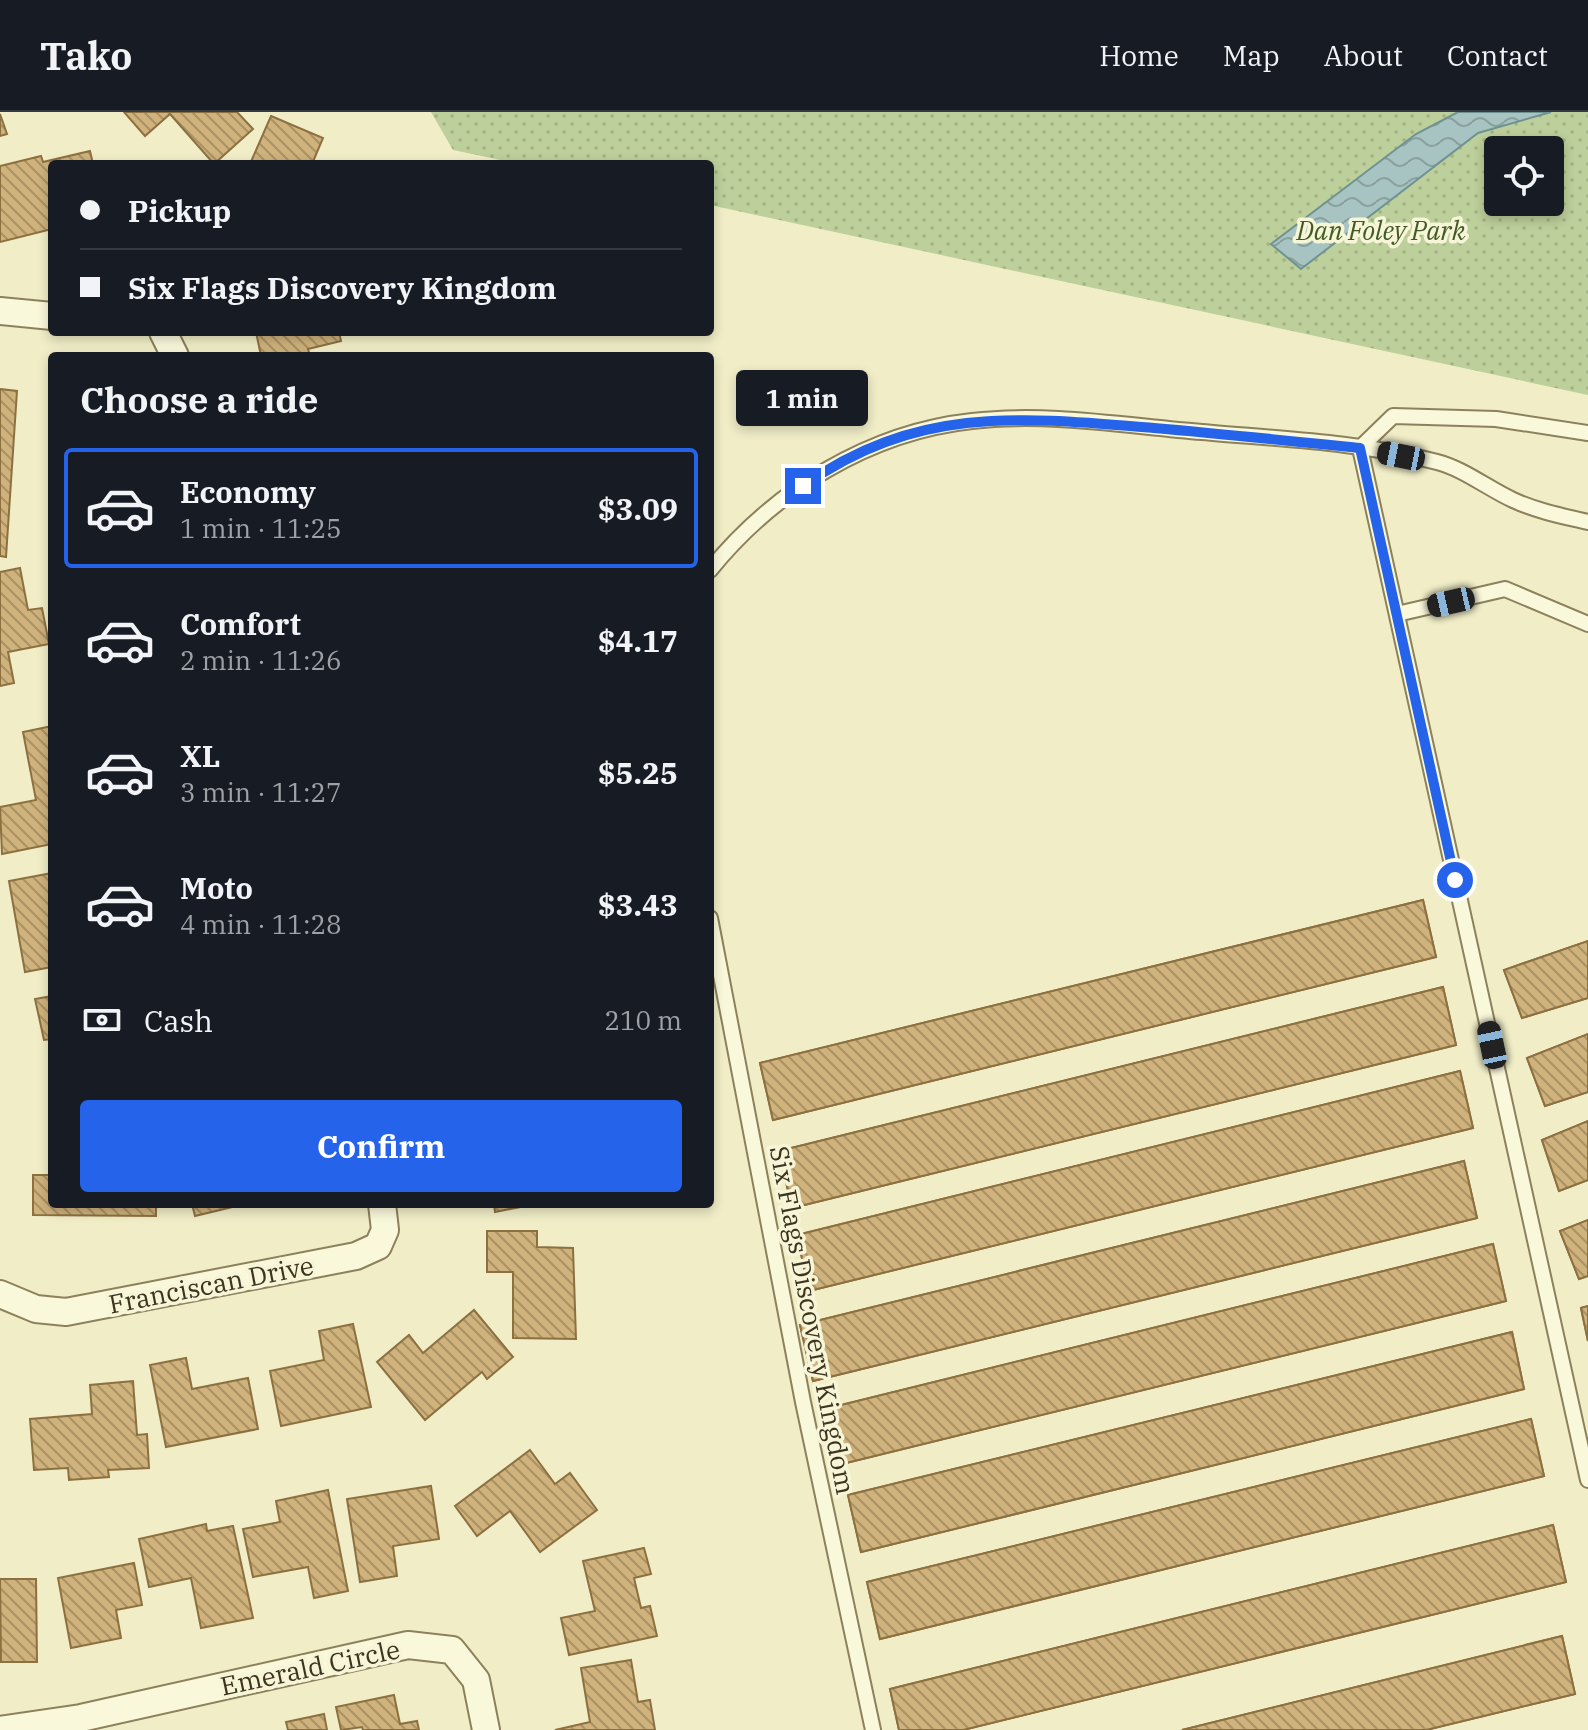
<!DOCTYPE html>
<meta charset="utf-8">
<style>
body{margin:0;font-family:"IBM Plex Serif",serif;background:#242831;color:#f1f3f6;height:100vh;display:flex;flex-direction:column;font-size:30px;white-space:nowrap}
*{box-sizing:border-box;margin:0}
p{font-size:26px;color:#9ea1a6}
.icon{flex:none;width:44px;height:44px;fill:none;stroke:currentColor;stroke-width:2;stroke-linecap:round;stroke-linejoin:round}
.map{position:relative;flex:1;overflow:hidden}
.panel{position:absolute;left:48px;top:240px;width:666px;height:856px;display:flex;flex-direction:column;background:#171b24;border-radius:8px;box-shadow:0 4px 12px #0003}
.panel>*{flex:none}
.hud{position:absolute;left:48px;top:48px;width:666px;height:176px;border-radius:8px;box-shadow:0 4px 12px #0003;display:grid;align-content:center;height:176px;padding:0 32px;background:#171b24}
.tools{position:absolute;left:1484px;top:24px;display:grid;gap:16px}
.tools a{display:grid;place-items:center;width:80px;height:80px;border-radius:8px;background:#171b24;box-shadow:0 4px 12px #0003;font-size:40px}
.end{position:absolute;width:36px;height:36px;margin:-18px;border:10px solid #2563eb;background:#fff;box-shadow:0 0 0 4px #fff}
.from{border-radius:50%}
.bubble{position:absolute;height:56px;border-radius:8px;background:#171b24;box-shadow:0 4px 12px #0003;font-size:26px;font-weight:700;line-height:56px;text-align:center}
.car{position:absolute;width:24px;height:48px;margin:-24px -12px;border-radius:10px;box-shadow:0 0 6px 2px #0007;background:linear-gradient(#222 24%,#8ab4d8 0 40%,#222 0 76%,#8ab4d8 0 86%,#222 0)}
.hud b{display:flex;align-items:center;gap:28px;height:76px;font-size:30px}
.hud b+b{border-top:2px solid #363941}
.hud i{width:20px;height:20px;background:#f1f3f6}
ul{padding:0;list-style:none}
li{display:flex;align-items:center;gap:24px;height:120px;margin:0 16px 12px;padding:0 16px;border:4px solid transparent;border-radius:8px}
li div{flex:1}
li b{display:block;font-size:30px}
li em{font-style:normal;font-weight:700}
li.active{border-color:#2563eb}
li>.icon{width:72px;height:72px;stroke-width:1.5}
h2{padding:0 32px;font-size:36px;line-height:96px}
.pay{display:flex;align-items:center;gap:20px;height:88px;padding:0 32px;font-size:30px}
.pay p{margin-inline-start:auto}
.button{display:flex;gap:16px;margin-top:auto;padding:16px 32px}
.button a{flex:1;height:92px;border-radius:8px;background:#2563eb;color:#fff;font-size:32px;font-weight:700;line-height:92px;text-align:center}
header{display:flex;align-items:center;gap:48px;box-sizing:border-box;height:112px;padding:0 40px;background:#171b24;border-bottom:2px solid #363941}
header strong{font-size:38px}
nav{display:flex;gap:44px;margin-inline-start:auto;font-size:28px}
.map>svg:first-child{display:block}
.park{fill:url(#park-dots);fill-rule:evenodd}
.water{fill:url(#water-waves);stroke:#6e9392;stroke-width:2}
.building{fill:url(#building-back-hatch);stroke:#8d7040;stroke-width:2}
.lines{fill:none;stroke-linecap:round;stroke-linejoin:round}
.service-casing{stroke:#8d815c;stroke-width:18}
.minor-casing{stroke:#8d815c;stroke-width:30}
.service{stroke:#faf8db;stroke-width:14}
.minor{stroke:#faf8db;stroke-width:26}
.route{stroke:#2563eb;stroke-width:10}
.labels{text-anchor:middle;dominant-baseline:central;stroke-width:7;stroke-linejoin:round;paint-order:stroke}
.park-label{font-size:26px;font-style:italic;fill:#415a26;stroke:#f7f5d7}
.street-label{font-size:26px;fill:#3d3420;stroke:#f7f5d7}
</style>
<header>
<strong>Tako</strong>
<nav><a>Home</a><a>Map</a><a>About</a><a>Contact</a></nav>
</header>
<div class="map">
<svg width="1588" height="1618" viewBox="0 0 1588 1618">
<defs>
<pattern id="park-dots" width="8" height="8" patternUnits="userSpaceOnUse" patternTransform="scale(2)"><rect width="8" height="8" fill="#bdcf9a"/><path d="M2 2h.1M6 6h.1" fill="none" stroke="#a3b284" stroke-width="1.8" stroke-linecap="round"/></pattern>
<pattern id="water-waves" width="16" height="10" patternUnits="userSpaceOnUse" patternTransform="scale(2)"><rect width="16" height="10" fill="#a8c4c2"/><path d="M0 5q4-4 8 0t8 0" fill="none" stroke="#8aa09d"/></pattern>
<pattern id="building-back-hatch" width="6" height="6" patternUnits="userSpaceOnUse" patternTransform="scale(2)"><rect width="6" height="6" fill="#cfb27c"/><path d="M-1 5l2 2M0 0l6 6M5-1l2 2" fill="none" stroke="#a99265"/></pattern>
</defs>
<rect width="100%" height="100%" fill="#f0edc7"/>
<path class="park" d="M431 0H1588V283L710 93V52H520L453 38ZM1498 38H1550V90H1498Z"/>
<path class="water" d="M1458 0H1551L1478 21 1301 157 1271 132 1416 22Z"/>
<g class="building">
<path d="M124 0H237L253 17 214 52 170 2 145 24Z"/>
<path d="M0 2 7 22 0 24Z"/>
<path d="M271 4 323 26 312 52H250Z"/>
<path d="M90 39 93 52H52V117L0 130V54L41 44 43 50Z"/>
<path d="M256 220H339L341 229 308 237 310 244H261Z"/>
<path d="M0 277 17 279 6 445 0 444Z"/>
<path d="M20 456 28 498 42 496 49 532 8 540 14 571 0 574V460Z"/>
<path d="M52 614V732L2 742 0 695 36 688 23 620Z"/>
<path d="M52 761V855L25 860 9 769Z"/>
<path d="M1423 788 1436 845 773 1008 760 951Z"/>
<path d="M1423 788 1436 845 773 1008 760 951Z"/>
<path d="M1588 829V886L1522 906 1504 858Z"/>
<path d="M1588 829V886L1522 906 1504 858Z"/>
<path d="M1443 875 1456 933 792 1096 779 1039Z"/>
<path d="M1443 875 1456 933 792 1096 779 1039Z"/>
<path d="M52 884V927L44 928 35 887Z"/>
<path d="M1588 922V980L1545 994 1527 946Z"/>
<path d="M1588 922V980L1545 994 1527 946Z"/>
<path d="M1460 959 1473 1016 809 1179 797 1123Z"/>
<path d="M1460 959 1473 1016 809 1179 797 1123Z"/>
<path d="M1588 1009V1068L1559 1079 1542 1028Z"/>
<path d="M1588 1009V1068L1559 1079 1542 1028Z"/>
<path d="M1464 1049 1477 1106 813 1269 800 1213Z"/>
<path d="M1464 1049 1477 1106 813 1269 800 1213Z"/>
<path d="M33 1063H52V1092H156V1104L33 1103Z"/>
<path d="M192 1092H245L195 1104Z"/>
<path d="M494 1092H536L495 1100Z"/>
<path d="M1588 1108V1164L1579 1167 1560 1119Z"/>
<path d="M1588 1108V1164L1579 1167 1560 1119Z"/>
<path d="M487 1119H537V1135L573 1136 576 1227 513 1226V1160H487Z"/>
<path d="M1493 1132 1506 1189 842 1352 829 1296Z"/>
<path d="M1493 1132 1506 1189 842 1352 829 1296Z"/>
<path d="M1588 1194V1229L1581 1196Z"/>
<path d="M1588 1194V1229L1581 1196Z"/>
<path d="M474 1198 513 1245 487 1267 482 1260 425 1308 377 1250 409 1223 423 1241Z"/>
<path d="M353 1212 371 1295 281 1314 270 1259 324 1248 319 1219Z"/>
<path d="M1512 1220 1524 1277 861 1440 848 1383Z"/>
<path d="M1512 1220 1524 1277 861 1440 848 1383Z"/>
<path d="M186 1246 192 1277 248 1266 258 1317 166 1335 150 1253Z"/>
<path d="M133 1269 137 1323 147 1322 149 1356 108 1358 109 1365 69 1368 68 1356 34 1358 30 1307 92 1302 90 1273Z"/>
<path d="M1531 1307 1544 1364 880 1527 867 1470Z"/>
<path d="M1531 1307 1544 1364 880 1527 867 1470Z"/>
<path d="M530 1338 555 1372 570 1361 597 1398 540 1440 510 1399 477 1424 455 1394Z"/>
<path d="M431 1374 439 1427 393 1434 397 1464 360 1470 347 1387Z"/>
<path d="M328 1378 348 1479 314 1486 308 1455 253 1465 243 1417 280 1410 276 1389Z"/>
<path d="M206 1412 207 1419 233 1414 253 1506 201 1516 191 1466 149 1475 139 1427Z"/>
<path d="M1553 1413 1566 1470 963 1618H899L890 1577Z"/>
<path d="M1553 1413 1566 1470 963 1618H899L890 1577Z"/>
<path d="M644 1436 651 1462 634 1466 641 1496 650 1494 657 1524 569 1543 561 1506 595 1499 583 1449Z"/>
<path d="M134 1451 142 1493 116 1498 121 1526 71 1536 58 1466Z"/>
<path d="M0 1467H36L37 1550H1Z"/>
<path d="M1562 1524 1575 1582 1426 1618H1182Z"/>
<path d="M1562 1524 1575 1582 1426 1618H1182Z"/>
<path d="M631 1548 638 1590 650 1588 655 1618H555L590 1610 581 1556Z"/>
<path d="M394 1583 400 1612 417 1609 419 1618H363L362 1615 341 1618 336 1595Z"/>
<path d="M324 1602 327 1618H288L286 1610Z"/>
</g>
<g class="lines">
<g class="service-casing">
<g id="service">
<path d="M1360 336 1588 1368"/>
<path d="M1360 336 1393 304 1496 307 1588 321"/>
<path d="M710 458C775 378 870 320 972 309 1048 300 1127 314 1202 320 1280 327 1361 330 1437 350 1464 357 1487 376 1513 388 1537 399 1562 404 1588 410"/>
<path d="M1397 502 1505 477 1588 512"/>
<path d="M710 806 803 1290 873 1618"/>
</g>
</g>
<g class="minor-casing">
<g id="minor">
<path d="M0 199 52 204"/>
<path d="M163 220 175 244"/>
<path d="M0 1182 36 1197 66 1200 356 1144 378 1134 385 1118 382 1092"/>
<path d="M0 1618 81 1606 408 1533 452 1538 476 1568 486 1618"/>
</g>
</g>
<use href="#service" class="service"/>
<use href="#minor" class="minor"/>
</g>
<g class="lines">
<path class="route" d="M803 374C917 293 1023 305 1154 316 1223 322 1291 329 1360 336L1455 768"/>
</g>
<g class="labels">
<g class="park-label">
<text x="1381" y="118">Dan Foley Park</text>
</g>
<g class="street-label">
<text transform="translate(211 1172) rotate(-11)">Franciscan Drive</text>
<text transform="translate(813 1208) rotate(79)">Six Flags Discovery Kingdom</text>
<text transform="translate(310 1555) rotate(-12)">Emerald Circle</text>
</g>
</g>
</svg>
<div class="tools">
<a><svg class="icon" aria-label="locate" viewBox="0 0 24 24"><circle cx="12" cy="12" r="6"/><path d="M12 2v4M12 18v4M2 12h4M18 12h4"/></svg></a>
</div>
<i class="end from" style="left:1455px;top:768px"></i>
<i class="end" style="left:803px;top:374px"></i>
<div class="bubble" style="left:736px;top:258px;width:132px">1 min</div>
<i class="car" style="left:1401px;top:344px;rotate:281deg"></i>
<i class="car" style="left:1451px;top:490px;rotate:257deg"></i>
<i class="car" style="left:1492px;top:933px;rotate:348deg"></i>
<div class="hud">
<b><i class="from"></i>Pickup</b>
<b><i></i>Six Flags Discovery Kingdom</b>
</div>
<section class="panel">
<h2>Choose a ride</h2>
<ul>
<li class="active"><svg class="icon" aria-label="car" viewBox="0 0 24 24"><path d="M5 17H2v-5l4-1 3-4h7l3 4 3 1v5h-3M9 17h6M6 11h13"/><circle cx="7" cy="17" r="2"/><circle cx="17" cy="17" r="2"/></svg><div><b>Economy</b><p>1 min · 11:25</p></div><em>$3.09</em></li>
<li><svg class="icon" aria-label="car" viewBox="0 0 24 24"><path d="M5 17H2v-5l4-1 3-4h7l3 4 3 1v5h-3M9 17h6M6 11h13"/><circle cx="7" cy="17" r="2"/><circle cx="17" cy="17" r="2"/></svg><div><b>Comfort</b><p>2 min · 11:26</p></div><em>$4.17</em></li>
<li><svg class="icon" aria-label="car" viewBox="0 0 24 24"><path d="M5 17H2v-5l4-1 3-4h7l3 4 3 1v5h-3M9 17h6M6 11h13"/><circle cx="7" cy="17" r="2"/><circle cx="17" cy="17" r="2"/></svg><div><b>XL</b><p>3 min · 11:27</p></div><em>$5.25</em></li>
<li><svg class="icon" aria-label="car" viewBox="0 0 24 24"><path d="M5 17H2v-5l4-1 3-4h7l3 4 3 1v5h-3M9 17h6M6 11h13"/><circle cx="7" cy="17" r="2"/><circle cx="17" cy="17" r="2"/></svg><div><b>Moto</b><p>4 min · 11:28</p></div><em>$3.43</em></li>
</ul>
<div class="pay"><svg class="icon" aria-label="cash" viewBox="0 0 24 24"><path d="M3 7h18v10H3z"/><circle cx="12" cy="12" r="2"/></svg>Cash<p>210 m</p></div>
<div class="button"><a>Confirm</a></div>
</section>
</div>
